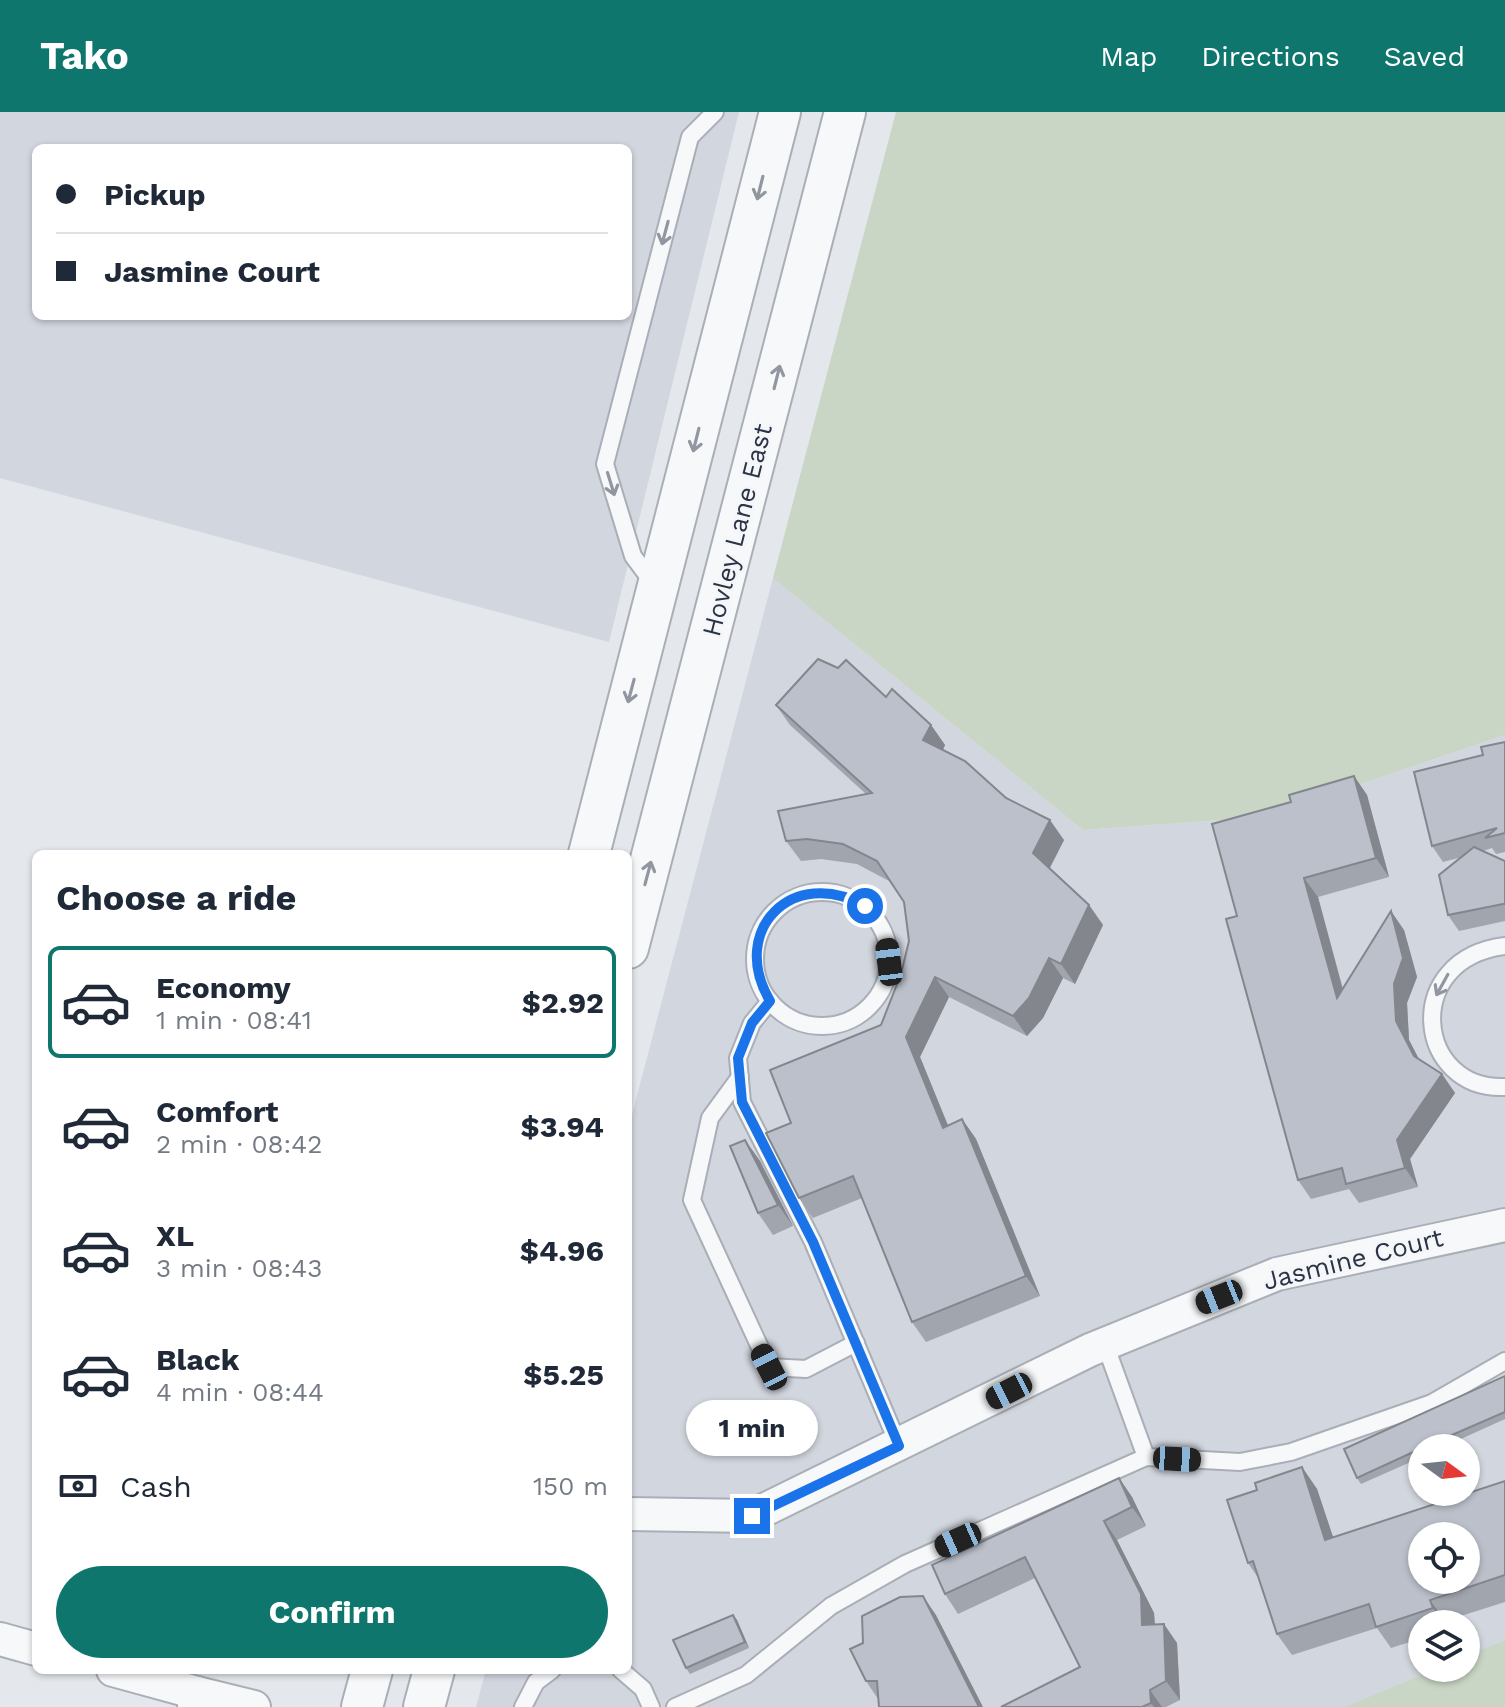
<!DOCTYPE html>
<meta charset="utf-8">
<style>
body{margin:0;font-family:"Work Sans",sans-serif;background:#f6f6f7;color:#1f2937;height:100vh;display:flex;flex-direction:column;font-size:30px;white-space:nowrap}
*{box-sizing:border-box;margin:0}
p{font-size:26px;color:#747a83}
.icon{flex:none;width:44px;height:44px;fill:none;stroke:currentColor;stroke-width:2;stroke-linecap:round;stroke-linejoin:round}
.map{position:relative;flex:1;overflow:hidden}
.panel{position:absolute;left:32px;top:738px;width:600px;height:824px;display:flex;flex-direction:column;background:#fff;border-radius:12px;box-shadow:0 2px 6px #0004}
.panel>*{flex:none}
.guide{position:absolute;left:32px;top:32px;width:600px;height:176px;border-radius:12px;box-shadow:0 2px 6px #0004;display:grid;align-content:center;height:176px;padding:0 24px;background:#fff}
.needle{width:52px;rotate:105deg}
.controls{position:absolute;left:1408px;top:1322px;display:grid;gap:16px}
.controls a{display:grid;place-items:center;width:72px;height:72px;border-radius:50%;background:#fff;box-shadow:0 2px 6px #0004;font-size:40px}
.end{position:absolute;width:36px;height:36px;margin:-18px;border:10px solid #1a73e8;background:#fff;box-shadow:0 0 0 4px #fff}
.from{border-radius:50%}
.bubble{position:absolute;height:56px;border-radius:28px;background:#fff;box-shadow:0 2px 6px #0004;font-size:26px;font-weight:700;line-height:56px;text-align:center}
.car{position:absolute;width:24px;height:48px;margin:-24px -12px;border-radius:10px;box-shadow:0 0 6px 2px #0007;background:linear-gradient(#222 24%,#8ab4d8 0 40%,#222 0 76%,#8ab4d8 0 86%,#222 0)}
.guide b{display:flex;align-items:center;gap:28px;height:76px;font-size:30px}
.guide b+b{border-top:2px solid #e0e1e3}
.guide i{width:20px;height:20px;background:#1f2937}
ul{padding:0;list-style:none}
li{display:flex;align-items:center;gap:24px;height:112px;margin:0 16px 12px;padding:0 8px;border:4px solid transparent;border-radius:12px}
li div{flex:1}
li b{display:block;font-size:30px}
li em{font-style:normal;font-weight:700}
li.selected{border-color:#0f766e}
li>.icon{width:72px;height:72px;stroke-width:1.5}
h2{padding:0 24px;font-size:36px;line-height:96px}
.pay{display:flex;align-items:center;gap:20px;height:88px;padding:0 24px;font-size:30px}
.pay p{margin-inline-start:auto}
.button{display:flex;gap:16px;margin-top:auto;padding:16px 24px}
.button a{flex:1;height:92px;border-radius:48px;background:#0f766e;color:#fff;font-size:32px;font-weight:700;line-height:92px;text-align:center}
header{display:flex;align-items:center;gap:48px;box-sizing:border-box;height:112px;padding:0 40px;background:#0f766e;color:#fff}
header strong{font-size:38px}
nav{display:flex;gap:44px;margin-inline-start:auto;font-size:28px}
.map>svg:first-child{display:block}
.built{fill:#d2d6de;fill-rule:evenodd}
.green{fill:#c9d6c5}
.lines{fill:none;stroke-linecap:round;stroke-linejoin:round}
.service-casing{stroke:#a9aeb7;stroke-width:20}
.minor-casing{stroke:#a9aeb7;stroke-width:36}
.tertiary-casing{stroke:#a9aeb7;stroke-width:44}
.service{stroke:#f7f8fa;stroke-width:16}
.minor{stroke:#f7f8fa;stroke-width:32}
.tertiary{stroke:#f7f8fa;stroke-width:40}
.wall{fill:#a1a5ae}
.shaded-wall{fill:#83868d}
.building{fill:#bbc0ca;stroke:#83868d;stroke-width:2;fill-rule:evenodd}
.oneway{stroke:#9196a0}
.route{stroke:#1a73e8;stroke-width:10}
.labels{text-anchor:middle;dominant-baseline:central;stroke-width:6;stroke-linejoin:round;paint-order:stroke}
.street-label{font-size:26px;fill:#2b3445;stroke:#f4f6f9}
</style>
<header>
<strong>Tako</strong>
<nav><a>Map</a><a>Directions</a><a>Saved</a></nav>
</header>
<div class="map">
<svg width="1505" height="1595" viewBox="0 0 1505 1595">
<rect width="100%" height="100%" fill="#e4e7ec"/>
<g class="built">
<path d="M0 0H739L609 530 0 366ZM36 36H628V204H36Z"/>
<path d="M773 466 1083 718 1263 705 1505 623V1528L1466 1544V1512H1422V1556H1438L1344 1595H476L486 1558H628V1018ZM1422 1336H1466V1380H1422ZM1422 1424H1466V1468H1422Z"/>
</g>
<g class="green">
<path d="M896 0H1505V623L1263 705 1083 718 773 466Z"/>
<path d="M1505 1528V1595H1344L1438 1556H1466V1544Z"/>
</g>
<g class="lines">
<g class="service-casing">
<g id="service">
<path d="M653 471 633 444 605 352 690 25 715 0"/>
<circle cx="822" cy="847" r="67"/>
<path d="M1505 834C1400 847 1416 979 1505 975"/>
<path d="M770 889 752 911 738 946 742 990 813 1130 899 1334"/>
<path d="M740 965 710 1006 692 1088 769 1255 806 1257 856 1231"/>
<path d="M1105 1232 1146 1345"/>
<path d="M621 1558 643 1577 651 1595"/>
<path d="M523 1595 536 1570 552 1558"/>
<path d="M675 1595 746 1563 831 1494 905 1452 1146 1345 1240 1350 1291 1340 1432 1291 1505 1249"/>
</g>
</g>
<g class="minor-casing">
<g id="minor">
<path d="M628 1402 752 1404 1090 1238 1277 1162 1505 1113"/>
<path d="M0 1527 36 1537"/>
<path d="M113 1558 197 1581 194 1595"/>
<path d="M197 1581 254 1595"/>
</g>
</g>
<g class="tertiary-casing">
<g id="tertiary">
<path d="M589 742 780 0"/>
<path d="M628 836 845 0"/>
<path d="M362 1595 372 1558"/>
<path d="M424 1595 434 1558"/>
</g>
</g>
<use href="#service" class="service"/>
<use href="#minor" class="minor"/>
<use href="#tertiary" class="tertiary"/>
</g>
<g class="wall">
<path d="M886 585 931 613 945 633 943 638 1006 686 1064 728 1050 756 1089 793 1103 813 1075 872 1063 866 1043 906 1027 924 949 885 920 945 948 1013 962 1007 976 1027 1040 1184 926 1230 912 1210 862 1086 813 1106 799 1086 791 1011 881 913 901 862 909 829 904 790 889 769 857 752 821 747 801 749 786 729 866 682 790 613 776 593Z"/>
<path d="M1505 630V740L1496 742 1492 736 1483 739 1505 749V809L1459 819 1448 803 1462 745 1443 750 1432 734 1483 643Z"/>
<path d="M1354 664 1367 683 1389 765 1318 785 1343 877 1404 818 1417 865 1407 891 1409 928 1419 947 1442 962 1455 981 1410 1047 1418 1075 1359 1091 1349 1077 1311 1087 1298 1068 1237 804Z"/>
<path d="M745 1028 760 1049 793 1114 773 1123 758 1101Z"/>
<path d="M1505 1264V1307L1441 1336H1422V1345L1361 1372 1357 1366Z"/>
<path d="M1302 1355 1317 1377 1333 1425 1505 1369V1490L1445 1509 1446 1512H1422V1526L1391 1536 1377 1516 1292 1543 1277 1522 1259 1467 1248 1451 1257 1378Z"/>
<path d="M1119 1366 1132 1385 1146 1414 1117 1428 1154 1501 1155 1512 1177 1531 1180 1588 1166 1595H1001L1080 1555 1035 1466 958 1502 945 1482Z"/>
<path d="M733 1503 737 1508 749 1536 690 1562 686 1556Z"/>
<path d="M936 1503 878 1587 866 1569Z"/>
</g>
<g class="shaded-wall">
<path d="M931 613 945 633 938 648 923 628Z"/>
<path d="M1354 664 1367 683 1389 765 1376 746Z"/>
<path d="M1050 708 1064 728 1047 761 1033 741Z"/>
<path d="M1304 766 1318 785 1350 905 1337 886Z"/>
<path d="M1089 793 1103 813 1075 872 1061 852Z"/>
<path d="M1391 799 1404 818 1417 865 1407 891 1409 928 1427 963 1414 944 1396 909Z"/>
<path d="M1049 846 1063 866 1043 906 1027 924 1013 904Z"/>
<path d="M935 865 949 885 920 945 957 1036 943 1016 906 925Z"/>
<path d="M1442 962 1455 981 1410 1047 1418 1075 1405 1056 1397 1028Z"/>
<path d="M962 1007 976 1027 1040 1184 1026 1164Z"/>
<path d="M745 1028 760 1049 793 1114 778 1093Z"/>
<path d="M1302 1355 1317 1377 1341 1449 1325 1428Z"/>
<path d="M1119 1366 1132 1385 1146 1414 1132 1395Z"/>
<path d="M1104 1409 1117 1428 1154 1501 1156 1532 1142 1513Z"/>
<path d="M923 1484 936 1503 983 1595H979Z"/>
<path d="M1430 1488 1445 1509 1446 1512H1444L1433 1496Z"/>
<path d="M733 1503 737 1508 749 1536 745 1530Z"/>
<path d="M1164 1512 1177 1531 1180 1588 1166 1569Z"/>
<path d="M1150 1578 1162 1595H1154L1151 1591Z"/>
</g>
<g class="building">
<path d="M818 547 838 556 846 548 886 585 892 577 931 613 923 628 965 649 1006 686 1050 708 1033 741 1089 793 1061 852 1049 846 1029 886 1013 904 935 865 906 925 943 1016 962 1007 1026 1164 912 1210 853 1064 799 1086 766 1021 791 1011 770 958 881 913 901 862 909 829 904 790 877 749 843 732 807 727 786 729 778 699 872 681 776 593Z"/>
<path d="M1505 630V721L1485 726 1497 716 1432 734 1414 660 1483 643 1481 635Z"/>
<path d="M1354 664 1376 746 1304 766 1337 886 1391 799 1403 846 1394 872 1396 909 1414 944 1442 962 1397 1028 1405 1056 1346 1072 1342 1056 1298 1068 1226 807 1237 804 1212 712 1291 690 1289 683Z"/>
<path d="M1474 735 1505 749V792H1503L1448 803 1439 763Z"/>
<path d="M745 1028 778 1093 758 1101 730 1034Z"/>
<path d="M1505 1264V1300L1422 1336 1357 1366 1344 1337Z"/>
<path d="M1302 1355 1325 1428 1505 1369V1463L1430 1488 1433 1496 1376 1515 1369 1492 1277 1522 1253 1449 1248 1451 1227 1388 1257 1378 1255 1371ZM1422 1424H1466V1468H1422Z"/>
<path d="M1119 1366 1132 1395 1104 1409 1141 1482 1142 1513 1164 1512 1166 1569 1150 1578 1151 1591 1142 1595H1001L1080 1555 1025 1445 945 1482 932 1453Z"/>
<path d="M923 1484 979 1595H879L877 1569H866L850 1537 863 1531 862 1504 900 1485Z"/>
<path d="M733 1503 745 1530 686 1556 673 1528Z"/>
</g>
<defs><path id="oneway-shaft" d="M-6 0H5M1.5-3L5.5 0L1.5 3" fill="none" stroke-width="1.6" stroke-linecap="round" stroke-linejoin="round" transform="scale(2)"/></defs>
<g class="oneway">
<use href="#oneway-shaft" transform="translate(760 76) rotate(104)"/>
<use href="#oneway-shaft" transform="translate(665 121) rotate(105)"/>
<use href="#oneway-shaft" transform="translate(777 265) rotate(-76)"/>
<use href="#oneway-shaft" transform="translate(696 328) rotate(104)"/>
<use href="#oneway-shaft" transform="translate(611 372) rotate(73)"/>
<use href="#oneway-shaft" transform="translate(631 579) rotate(105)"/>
<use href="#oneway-shaft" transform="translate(648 761) rotate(-75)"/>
<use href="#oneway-shaft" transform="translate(1442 873) rotate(119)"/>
</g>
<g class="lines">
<path class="route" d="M752 1404 899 1334 813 1130 742 990 738 946 752 911 770 889C728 818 793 753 865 794"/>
</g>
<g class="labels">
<g class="street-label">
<text transform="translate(737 418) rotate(-76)">Hovley Lane East</text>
<text transform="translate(1353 1147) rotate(-14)">Jasmine Court</text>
</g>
</g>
</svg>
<div class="controls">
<a><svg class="needle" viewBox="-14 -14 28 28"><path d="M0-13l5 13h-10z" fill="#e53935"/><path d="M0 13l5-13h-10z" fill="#747a83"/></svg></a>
<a><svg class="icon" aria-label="locate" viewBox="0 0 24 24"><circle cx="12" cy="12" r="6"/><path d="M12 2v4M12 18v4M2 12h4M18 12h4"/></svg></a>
<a><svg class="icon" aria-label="layers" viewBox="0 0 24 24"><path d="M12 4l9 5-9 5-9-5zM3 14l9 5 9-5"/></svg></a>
</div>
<i class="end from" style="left:865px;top:794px"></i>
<i class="end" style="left:752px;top:1404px"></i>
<div class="bubble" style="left:686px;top:1288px;width:132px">1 min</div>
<i class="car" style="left:889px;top:850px;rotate:353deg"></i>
<i class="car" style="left:1219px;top:1185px;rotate:248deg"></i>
<i class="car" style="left:769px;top:1255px;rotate:333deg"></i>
<i class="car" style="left:1009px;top:1279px;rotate:243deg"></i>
<i class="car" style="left:1177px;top:1347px;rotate:93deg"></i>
<i class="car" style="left:958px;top:1428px;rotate:246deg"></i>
<div class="guide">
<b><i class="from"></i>Pickup</b>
<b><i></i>Jasmine Court</b>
</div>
<section class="panel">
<h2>Choose a ride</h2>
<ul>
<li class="selected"><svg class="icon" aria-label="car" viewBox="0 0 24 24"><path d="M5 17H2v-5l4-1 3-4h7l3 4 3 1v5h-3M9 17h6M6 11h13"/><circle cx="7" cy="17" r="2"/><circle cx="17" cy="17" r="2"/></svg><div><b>Economy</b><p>1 min · 08:41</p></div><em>$2.92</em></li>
<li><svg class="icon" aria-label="car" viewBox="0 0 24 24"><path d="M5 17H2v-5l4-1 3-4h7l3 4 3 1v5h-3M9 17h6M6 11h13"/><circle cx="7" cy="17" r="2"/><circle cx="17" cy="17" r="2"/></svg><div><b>Comfort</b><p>2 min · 08:42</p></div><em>$3.94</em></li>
<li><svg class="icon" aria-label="car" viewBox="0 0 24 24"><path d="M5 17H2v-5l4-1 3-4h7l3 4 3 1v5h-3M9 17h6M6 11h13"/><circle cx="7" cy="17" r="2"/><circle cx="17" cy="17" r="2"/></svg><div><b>XL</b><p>3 min · 08:43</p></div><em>$4.96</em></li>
<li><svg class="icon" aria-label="car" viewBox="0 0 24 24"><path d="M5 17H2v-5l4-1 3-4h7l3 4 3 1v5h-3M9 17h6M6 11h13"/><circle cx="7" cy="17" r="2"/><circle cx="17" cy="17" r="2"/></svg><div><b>Black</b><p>4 min · 08:44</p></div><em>$5.25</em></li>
</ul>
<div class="pay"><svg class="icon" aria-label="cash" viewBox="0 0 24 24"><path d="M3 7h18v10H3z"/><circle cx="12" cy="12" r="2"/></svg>Cash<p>150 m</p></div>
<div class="button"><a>Confirm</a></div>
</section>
</div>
